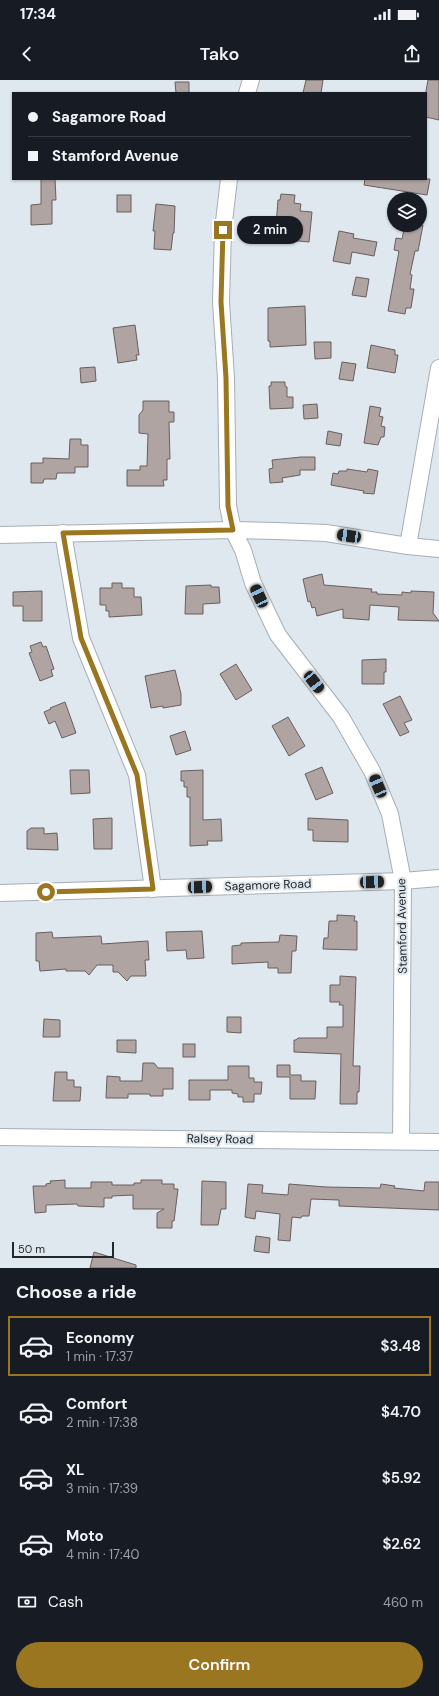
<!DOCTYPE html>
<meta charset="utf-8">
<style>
body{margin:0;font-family:"DM Sans",sans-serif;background:#242831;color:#f1f3f6;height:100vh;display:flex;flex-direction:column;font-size:15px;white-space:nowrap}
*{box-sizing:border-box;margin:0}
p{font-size:13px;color:#9ea1a6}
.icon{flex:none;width:22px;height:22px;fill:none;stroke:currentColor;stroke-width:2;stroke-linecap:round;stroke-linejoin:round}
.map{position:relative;height:1188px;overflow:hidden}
.panel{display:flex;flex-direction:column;background:#171b24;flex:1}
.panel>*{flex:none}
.banner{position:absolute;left:12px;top:12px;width:415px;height:88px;border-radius:0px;box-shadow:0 1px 3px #0004;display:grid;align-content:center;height:88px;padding:0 16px;background:#171b24}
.buttons{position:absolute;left:387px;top:112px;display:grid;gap:8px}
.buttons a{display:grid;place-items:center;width:40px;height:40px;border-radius:50%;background:#171b24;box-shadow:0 1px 3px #0004;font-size:20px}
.scale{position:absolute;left:12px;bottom:10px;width:102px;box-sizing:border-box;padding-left:4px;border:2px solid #24272a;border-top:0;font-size:11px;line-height:14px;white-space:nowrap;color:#24272a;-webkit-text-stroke:3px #dfe8ef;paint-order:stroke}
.end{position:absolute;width:18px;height:18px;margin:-9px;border:5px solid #9b7621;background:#fff;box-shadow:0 0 0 2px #fff}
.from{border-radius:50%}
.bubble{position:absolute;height:28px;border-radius:14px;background:#171b24;box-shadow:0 1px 3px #0004;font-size:13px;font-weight:600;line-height:28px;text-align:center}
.car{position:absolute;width:12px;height:24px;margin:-12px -6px;border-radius:5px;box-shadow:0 0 3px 1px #0007;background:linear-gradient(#222 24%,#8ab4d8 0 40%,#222 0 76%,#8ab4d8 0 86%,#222 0)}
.banner b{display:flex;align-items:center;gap:14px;height:38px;font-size:15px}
.banner b+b{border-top:1px solid #363941}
.banner i{width:10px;height:10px;background:#f1f3f6}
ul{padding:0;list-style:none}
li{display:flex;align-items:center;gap:12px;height:60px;margin:0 8px 6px;padding:0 8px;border:2px solid transparent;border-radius:0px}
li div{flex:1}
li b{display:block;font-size:15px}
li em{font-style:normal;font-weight:600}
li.current{border-color:#9b7621}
li>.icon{width:36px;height:36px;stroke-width:1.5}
h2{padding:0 16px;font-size:18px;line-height:48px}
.pay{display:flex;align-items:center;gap:10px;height:44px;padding:0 16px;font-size:15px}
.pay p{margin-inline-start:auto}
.primary-button{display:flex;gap:8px;margin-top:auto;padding:8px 16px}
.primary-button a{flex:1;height:46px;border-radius:24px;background:#9b7621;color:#fff;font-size:16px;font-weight:600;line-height:46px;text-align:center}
.status{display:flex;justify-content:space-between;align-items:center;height:28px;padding:0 20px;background:#171b24;direction:ltr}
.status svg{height:11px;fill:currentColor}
header{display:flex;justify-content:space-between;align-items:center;height:52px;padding:0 16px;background:#171b24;font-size:18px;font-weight:600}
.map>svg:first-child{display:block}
.building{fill:#afa4a2;stroke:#685e5d}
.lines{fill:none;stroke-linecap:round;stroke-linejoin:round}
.street-casing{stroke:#a6afb5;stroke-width:18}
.street{stroke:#fff;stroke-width:16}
.route{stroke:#9b7621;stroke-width:5}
.labels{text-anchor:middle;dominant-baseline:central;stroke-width:4;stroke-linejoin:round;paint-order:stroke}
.street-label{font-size:12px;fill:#24272a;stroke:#dfe8ef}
</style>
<div class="status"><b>17:34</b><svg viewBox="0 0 49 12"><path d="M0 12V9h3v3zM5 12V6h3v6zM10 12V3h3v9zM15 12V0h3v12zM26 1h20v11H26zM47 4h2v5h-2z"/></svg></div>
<header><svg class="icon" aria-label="back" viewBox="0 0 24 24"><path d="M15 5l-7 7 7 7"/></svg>Tako<svg class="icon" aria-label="share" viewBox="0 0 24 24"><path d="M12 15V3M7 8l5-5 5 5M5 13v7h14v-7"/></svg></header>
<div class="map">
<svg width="439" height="1188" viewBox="0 0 439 1188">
<rect width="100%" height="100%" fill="#dfe8ef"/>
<g class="building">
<path d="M306 0H323L321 13H303Z"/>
<path d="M428 0H439V40L426 37V11Z"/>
<path d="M175 2H189V13H176Z"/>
<path d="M41 99H55L56 120H52V144L31 145V125L41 124Z"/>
<path d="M365 99H430L427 115 364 105Z"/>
<path d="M281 114 295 115 294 123 301 124 300 131 312 132 309 162 288 160 290 147 276 146 278 120H280Z"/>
<rect x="117" y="115" width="14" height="17"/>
<path d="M156 124 175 126 174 153H173L171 170 154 169 155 151H153Z"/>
<path d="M405 145H423L418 171H415L410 194 412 195 410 209H414L411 228H406L405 234 388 231 399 171 394 170 396 158 402 159Z"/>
<path d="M339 151 354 154 353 158 377 162 374 176 352 172 350 184 333 181Z"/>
<path d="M356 197 369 199 366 217 352 215Z"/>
<path d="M305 226 306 265 270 267V261H268V228Z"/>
<path d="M135 245 139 275H136L137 280 118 283 113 248Z"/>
<path d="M314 262H331V278L315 279Z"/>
<path d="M371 265 395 270V275H398L395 293 367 288Z"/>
<path d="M342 282 356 284 353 301 339 299Z"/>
<path d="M95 287 96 301 81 303 80 288Z"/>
<path d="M271 302H285V306L287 307V317H293V328L270 329 269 306H271Z"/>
<path d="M143 321H169V332H174V342H169L170 379H167V400H163L164 406H127V390H140V386H147L148 354 139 353V335L143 330Z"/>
<path d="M317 324 318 338 304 339 303 325Z"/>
<path d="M370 326 381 328 379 336 383 337 381 346 385 347 384 357H381L378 365 364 363Z"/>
<path d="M328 351 342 354 340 366 326 364Z"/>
<path d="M70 359H81V365H88V387H75V393H57L56 399H44L43 403H31V383H43V378L69 379Z"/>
<path d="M301 377H315V390H300V395L282 398 283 402 270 403 269 389 273 388 272 380Z"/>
<path d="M347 389 367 392 368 389 378 391 374 414 363 413 364 411 331 405 333 393 338 394 339 391H347Z"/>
<path d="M322 494 324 505 372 509 371 512H377V514L402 515V512L411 513V511L434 512 433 533 439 541 398 540 399 527 370 525 369 540 343 538V529L317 536 315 527 312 528 310 521 308 522 303 499Z"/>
<path d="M112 503H122V508H134V517H141L142 535 109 537V531H106V525H100V508H112Z"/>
<path d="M211 505V507H219L220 523 203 524V534H185L186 506Z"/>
<path d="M42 511V541H23V526H13V512Z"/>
<path d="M41 562 43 567 46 566 54 589 51 590 53 596 40 601 29 573 32 572 30 566Z"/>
<path d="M386 579V592H384V604H362V580Z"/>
<path d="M236 584 252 610 236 620 220 594Z"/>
<path d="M175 590 181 614V625L163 628V626L151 628 145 596Z"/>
<path d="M400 616 412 640 404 643 409 652 400 656 383 624Z"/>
<path d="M65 622 76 653 62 658 55 641 49 644 44 632 51 629 50 628Z"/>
<path d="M288 637 305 666 289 676 272 646Z"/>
<path d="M185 651 191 670 176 675 170 656Z"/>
<path d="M322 687 333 713 316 720 305 694Z"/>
<path d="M70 690H89L90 713 71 714Z"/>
<path d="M203 690V740L221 739 222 761H207L208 765 190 766V717H187V707H184V701H181V691Z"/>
<path d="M112 738V769H94L93 739Z"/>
<path d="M308 738 348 740V762L313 761V750H308Z"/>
<path d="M31 748H44V754L57 753 58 770 27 769V751Z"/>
<path d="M337 835 355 836 354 841H357V870L323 869 324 858H328L329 841H337Z"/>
<path d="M202 851 204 878 187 879 186 870 167 871 166 852Z"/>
<path d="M52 852 53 858 101 856 102 864 148 861 149 880H145L146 896H131L127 901 118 892H113V885H97L89 895 85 891H66V889L40 891 39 881H36V853Z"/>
<path d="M280 855 297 856 296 871H292L291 893H278V888H268V882L232 884V866L241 865V863L279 862Z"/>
<path d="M340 896 356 897 353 986H360L359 1012H357V1024H340L341 974 294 972V960H296L298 958H327V947H343V925H339L340 922H330V905H340Z"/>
<path d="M227 937H241V953L227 952Z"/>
<path d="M44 939 60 940V957H43Z"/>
<path d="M117 960H136V973L117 972Z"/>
<rect x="183" y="964" width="12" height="13"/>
<path d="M143 983H154L158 988H173V1009H163V1016H150V1014H128V1018H106L107 996 120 997V1001H142Z"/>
<path d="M277 985H290V995H301V1001H316L315 1019H290V997H277Z"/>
<path d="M228 986H249V998H254V1002H262L261 1014H254V1022H243V1017H238V1014L232 1013V1010H210V1020H189V1000H228Z"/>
<path d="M55 992H67V1000H74V1007H81L80 1021H53Z"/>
<path d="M65 1100V1108H91V1102H112V1105H134V1103H141V1100H162V1104H174V1109H178L174 1141H172V1148H157V1133L164 1129H133V1115L112 1116V1118H104V1127L78 1126 77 1124 46 1125V1132L35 1133 33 1106H46V1104L51 1103 50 1101Z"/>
<path d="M202 1101 226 1102V1129H221L218 1145H201Z"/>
<path d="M425 1102H439V1130L339 1126V1120L311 1119 309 1136H302L301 1138 292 1137 290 1161 278 1160 280 1134 256 1131 255 1139 245 1137 248 1104 263 1105 262 1113 288 1115 289 1104 326 1107 380 1108 381 1104 395 1106 394 1108 424 1111Z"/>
<path d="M256 1156 270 1158 269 1173 254 1171Z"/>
<path d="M94 1172 136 1185V1188H90Z"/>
</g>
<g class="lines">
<g class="street-casing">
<g id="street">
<path d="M247 13 251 0"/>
<path d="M229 99 223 150 221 222 226 298 228 426 233 450 243 470 253 503 278 555 341 637 372 691 390 734 403 801 401 1061"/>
<path d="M63 453 81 558 137 695 153 809"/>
<path d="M0 455 233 450 277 451 326 453 408 466 439 469"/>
<path d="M408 466 439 288"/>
<path d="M0 813 403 801 439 798"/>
<path d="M0 1057 439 1062"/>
</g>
</g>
<use href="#street" class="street"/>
</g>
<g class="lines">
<path class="route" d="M46 812 153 809 137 695 81 558 63 453 233 450 228 426 226 298 221 222 223 150"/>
</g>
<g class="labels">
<g class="street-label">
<text transform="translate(268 805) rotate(-2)">Sagamore Road</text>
<text transform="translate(402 846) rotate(-91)">Stamford Avenue</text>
<text transform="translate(220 1059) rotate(1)">Ralsey Road</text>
</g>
</g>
</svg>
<div class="buttons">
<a><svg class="icon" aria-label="layers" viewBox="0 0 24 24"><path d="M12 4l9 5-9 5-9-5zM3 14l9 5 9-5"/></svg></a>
</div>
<div class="scale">50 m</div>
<i class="end from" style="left:46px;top:812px"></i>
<i class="end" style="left:223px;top:150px"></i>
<div class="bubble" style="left:237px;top:136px;width:66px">2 min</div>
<i class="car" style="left:349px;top:456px;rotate:278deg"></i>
<i class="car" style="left:259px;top:516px;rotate:335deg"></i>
<i class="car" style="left:314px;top:602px;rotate:142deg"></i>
<i class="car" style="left:378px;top:706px;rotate:337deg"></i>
<i class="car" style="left:372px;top:802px;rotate:88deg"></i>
<i class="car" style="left:200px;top:807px;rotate:88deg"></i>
<div class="banner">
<b><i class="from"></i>Sagamore Road</b>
<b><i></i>Stamford Avenue</b>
</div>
</div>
<section class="panel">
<h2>Choose a ride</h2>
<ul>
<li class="current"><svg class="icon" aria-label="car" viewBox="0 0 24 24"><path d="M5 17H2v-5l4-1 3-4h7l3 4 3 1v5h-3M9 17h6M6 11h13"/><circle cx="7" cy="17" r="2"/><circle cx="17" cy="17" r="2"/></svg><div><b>Economy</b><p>1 min · 17:37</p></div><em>$3.48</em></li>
<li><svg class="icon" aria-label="car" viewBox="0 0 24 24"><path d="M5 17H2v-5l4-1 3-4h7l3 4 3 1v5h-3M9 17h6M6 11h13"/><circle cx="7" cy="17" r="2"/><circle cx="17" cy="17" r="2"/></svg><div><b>Comfort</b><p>2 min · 17:38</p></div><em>$4.70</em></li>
<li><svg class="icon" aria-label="car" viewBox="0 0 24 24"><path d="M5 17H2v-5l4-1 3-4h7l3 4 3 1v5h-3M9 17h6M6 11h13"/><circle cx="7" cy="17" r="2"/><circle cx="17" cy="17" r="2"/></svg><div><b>XL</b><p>3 min · 17:39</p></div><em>$5.92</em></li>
<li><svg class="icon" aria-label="car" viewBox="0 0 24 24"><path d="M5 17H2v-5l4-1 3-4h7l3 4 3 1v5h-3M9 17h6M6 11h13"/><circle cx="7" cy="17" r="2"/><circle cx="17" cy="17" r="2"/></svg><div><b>Moto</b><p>4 min · 17:40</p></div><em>$2.62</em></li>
</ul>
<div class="pay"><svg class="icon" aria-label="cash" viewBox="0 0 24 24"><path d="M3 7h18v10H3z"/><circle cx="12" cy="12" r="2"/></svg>Cash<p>460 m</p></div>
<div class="primary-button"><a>Confirm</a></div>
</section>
